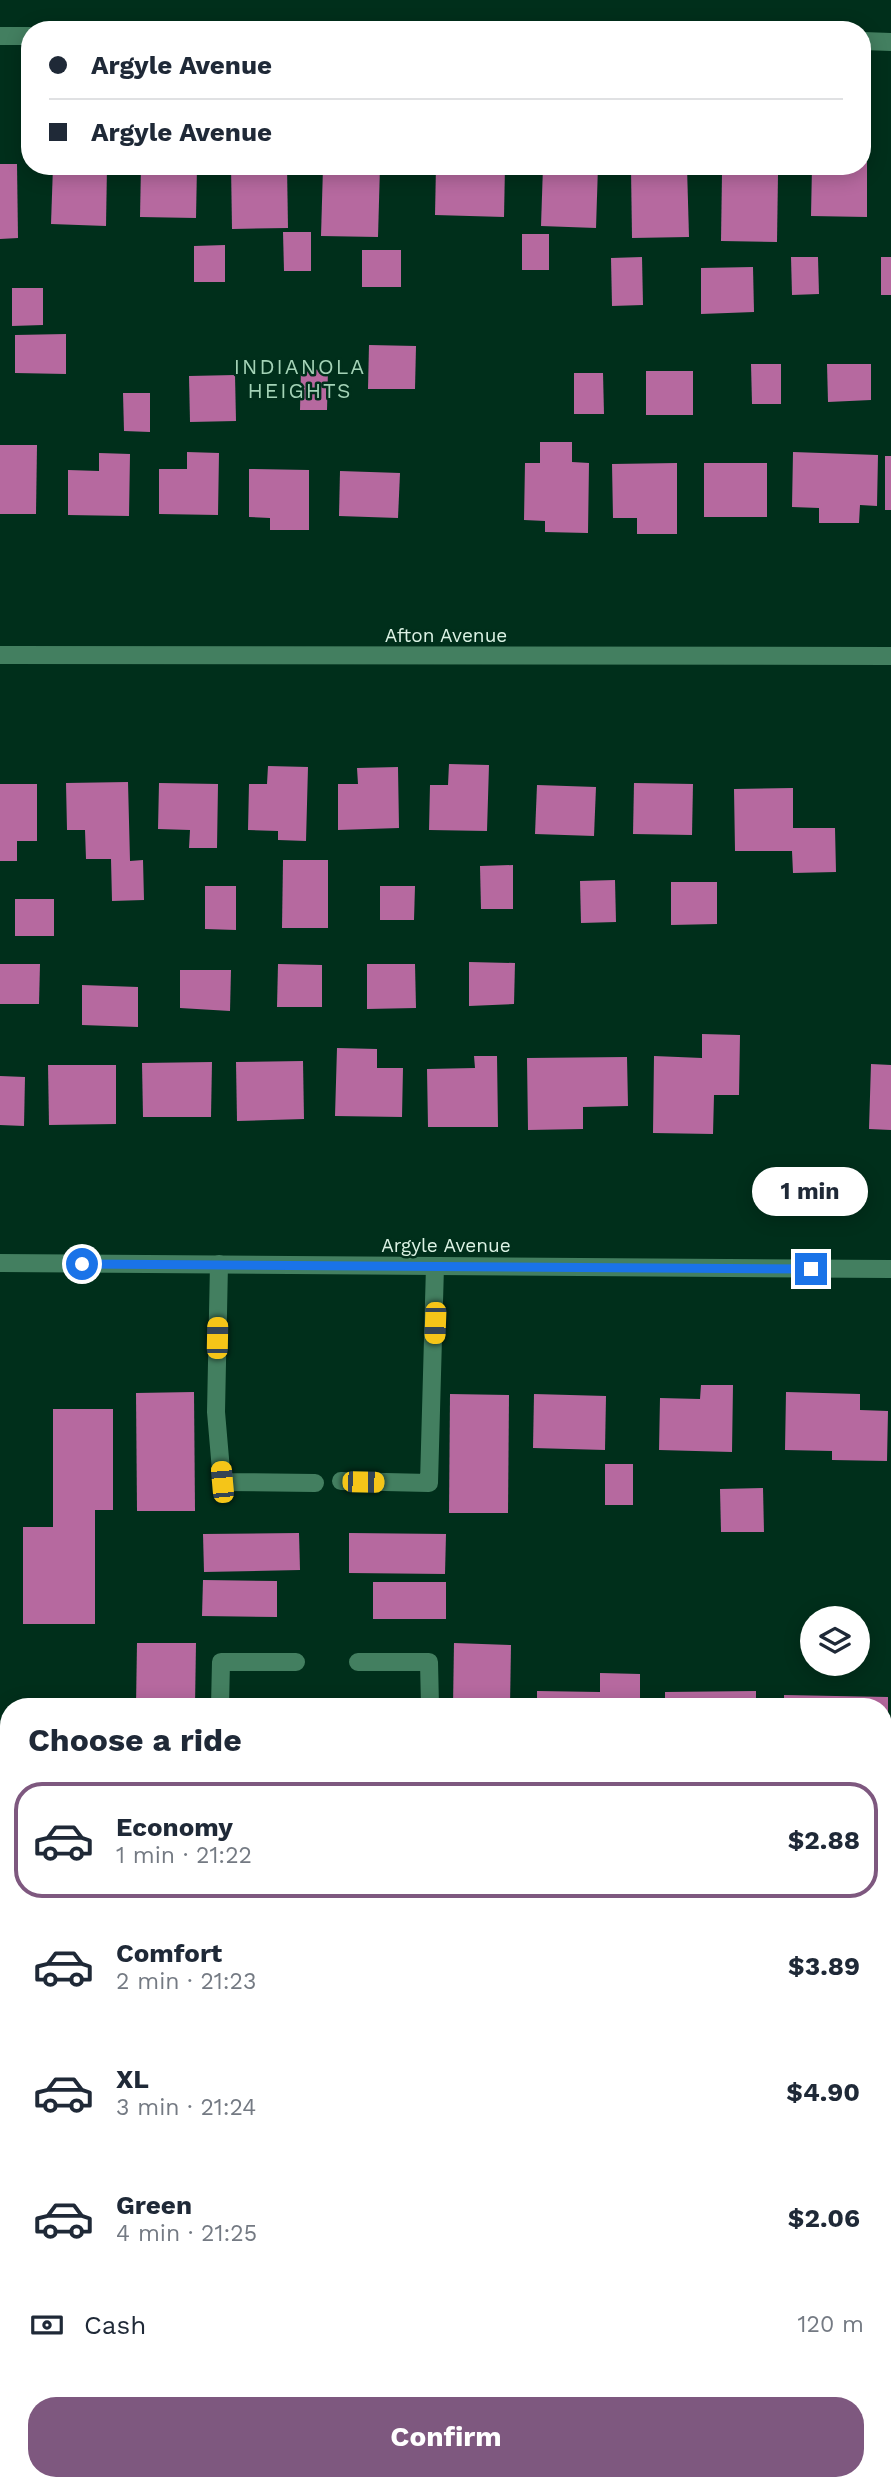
<!DOCTYPE html>
<meta charset="utf-8">
<style>
body{margin:0;font-family:"Work Sans",sans-serif;background:#f2f2f3;color:#1f2937;height:100vh;display:flex;flex-direction:column;font-size:26px;white-space:nowrap}
*{box-sizing:border-box;margin:0}
p{font-size:23px;color:#747a83}
.icon{flex:none;width:38px;height:38px;fill:none;stroke:currentColor;stroke-width:2;stroke-linecap:round;stroke-linejoin:round}
.map{position:relative;flex:1;overflow:hidden}
.drawer{position:absolute;left:0px;top:1698px;width:892px;height:793px;display:flex;flex-direction:column;background:#fff;border-radius:28px 28px 0 0;box-shadow:0 4px 18px #0003}
.drawer>*{flex:none}
.banner{position:absolute;left:21px;top:21px;width:850px;height:154px;border-radius:28px;box-shadow:0 4px 18px #0003;display:grid;align-content:center;height:154px;padding:0 28px;background:#fff}
.controls{position:absolute;left:800px;top:1606px;display:grid;gap:14px}
.controls a{display:grid;place-items:center;width:70px;height:70px;border-radius:50%;background:#fff;box-shadow:0 4px 18px #0003;font-size:35px}
.end{position:absolute;width:32px;height:32px;margin:-16px;border:9px solid #1a73e8;background:#fff;box-shadow:0 0 0 4px #fff}
.from{border-radius:50%}
.bubble{position:absolute;height:49px;border-radius:24px;background:#fff;box-shadow:0 4px 18px #0003;font-size:23px;font-weight:700;line-height:49px;text-align:center}
.car{position:absolute;width:21px;height:42px;margin:-21px -10px;border-radius:9px;box-shadow:0 0 5px 2px #0007;background:linear-gradient(#f5c518 24%,#345 0 40%,#f5c518 0 76%,#345 0 86%,#f5c518 0)}
.banner b{display:flex;align-items:center;gap:24px;height:66px;font-size:26px}
.banner b+b{border-top:2px solid #e0e1e3}
.banner i{width:18px;height:18px;background:#1f2937}
ul{padding:0;list-style:none}
li{display:flex;align-items:center;gap:21px;height:116px;margin:0 14px 10px;padding:0 14px;border:4px solid transparent;border-radius:28px}
li div{flex:1}
li b{display:block;font-size:26px}
li em{font-style:normal;font-weight:700}
li.selected{border-color:#7e587f}
li>.icon{width:63px;height:63px;stroke-width:1.5}
h2{padding:0 28px;font-size:32px;line-height:84px}
.pay{display:flex;align-items:center;gap:18px;height:77px;padding:0 28px;font-size:26px}
.pay p{margin-inline-start:auto}
.primary-button{display:flex;gap:14px;margin-top:auto;padding:14px 28px}
.primary-button a{flex:1;height:80px;border-radius:28px;background:#7e587f;color:#fff;font-size:28px;font-weight:700;line-height:80px;text-align:center}
.map>svg:first-child{display:block}
.building{fill:#b6699f}
.lines{fill:none;stroke-linecap:round;stroke-linejoin:round}
.minor{stroke:#437f60;stroke-width:18}
.route{stroke:#1a73e8;stroke-width:9}
.labels{text-anchor:middle;dominant-baseline:central;stroke-width:5;stroke-linejoin:round;paint-order:stroke}
.street-label{font-size:19px;fill:#dcf3e5;stroke:#002f1b}
.neighbourhood-label{font-size:21px;letter-spacing:2px;fill:#a4d3b7;stroke:#002f1b}
</style>
<div class="map">
<svg width="891" height="2489" viewBox="0 0 891 2489">
<rect width="100%" height="100%" fill="#002f1b"/>
<g class="building">
<path d="M863 162H867V217L811 216 812 166H863Z"/>
<path d="M0 164H17L18 238 0 239Z"/>
<path d="M53 166H107L106 226 51 224Z"/>
<path d="M141 166H197L196 218 140 217Z"/>
<path d="M231 166H287L288 228 232 229Z"/>
<path d="M352 166H380L378 237 321 236 323 167Z"/>
<path d="M436 166H505L504 217 435 215Z"/>
<path d="M543 166H598L596 228 541 226Z"/>
<path d="M687 167 689 237 632 238 631 169Z"/>
<path d="M722 173 778 174 777 242 721 241Z"/>
<path d="M283 232H311V271H284Z"/>
<rect x="522" y="234" width="27" height="36"/>
<path d="M225 245V282H194V246Z"/>
<rect x="362" y="250" width="39" height="37"/>
<path d="M642 257 643 305 612 306 611 258Z"/>
<path d="M791 257H818L819 294 792 295Z"/>
<rect x="881" y="257" width="10" height="38"/>
<path d="M753 267 754 312 701 314V268Z"/>
<path d="M12 288H43V325L12 326Z"/>
<path d="M66 334V374L15 373V335Z"/>
<path d="M369 345 416 346 415 389H368Z"/>
<path d="M751 364H781V404H752Z"/>
<path d="M827 364H871V400L828 402Z"/>
<path d="M301 369 328 370 327 410H300Z"/>
<rect x="646" y="371" width="47" height="44"/>
<path d="M574 373H603L604 414H574Z"/>
<path d="M235 375 236 421 190 422 189 376Z"/>
<path d="M123 393H150V432L124 431Z"/>
<path d="M540 442H572V462L589 463 588 533 545 532V521L524 520 525 463H540Z"/>
<path d="M0 445H37L36 514H0Z"/>
<path d="M187 452 219 453 218 515 159 514V469H187Z"/>
<path d="M793 452 878 455 877 506 860 505 859 523H819V508L792 507Z"/>
<path d="M99 453 130 454 129 516 68 515V470L99 471Z"/>
<rect x="885" y="456" width="6" height="54"/>
<path d="M677 463V534H637V518H613L612 464Z"/>
<rect x="704" y="463" width="63" height="54"/>
<path d="M249 469 309 470V530H270V518L249 517Z"/>
<path d="M340 471 400 473 398 518 339 516Z"/>
<path d="M449 764 489 765 487 831 429 830 430 785H448Z"/>
<path d="M268 766 308 767 306 841 278 840V831L248 830 249 784H267Z"/>
<path d="M398 767 399 828 338 830V784H358L357 768Z"/>
<path d="M128 782 130 861 143 860 144 900 112 901 111 859H86L85 830H67L66 783Z"/>
<path d="M159 783 218 784 217 848H189L190 830 158 829Z"/>
<path d="M634 783 693 784 692 835 633 834Z"/>
<path d="M0 784H37V841H17V861H0Z"/>
<path d="M537 785 596 787 594 836 535 834Z"/>
<path d="M793 788V828H835L836 872 793 873 792 851H735L734 789Z"/>
<path d="M283 860H328V928H282Z"/>
<path d="M513 865V909H481L480 866Z"/>
<path d="M615 880 616 922 581 923 580 881Z"/>
<path d="M671 882H717V924L671 925Z"/>
<path d="M205 886H236V930L205 929Z"/>
<path d="M380 886H415L414 920H380Z"/>
<rect x="15" y="899" width="39" height="37"/>
<path d="M469 962 515 963 514 1004 469 1006Z"/>
<path d="M0 964H40L39 1004H0Z"/>
<path d="M278 964 322 965V1007H277Z"/>
<path d="M367 964H415L416 1008 367 1009Z"/>
<path d="M180 970H231L230 1011 180 1008Z"/>
<path d="M82 985 138 987V1027L82 1025Z"/>
<path d="M702 1034 740 1035 739 1095H714L713 1134 653 1133 654 1056 702 1058Z"/>
<path d="M337 1048 377 1049V1068H403L402 1117 335 1116Z"/>
<path d="M474 1056H497L498 1127H428L427 1069 475 1068Z"/>
<path d="M627 1057 628 1106 583 1107V1129L528 1130 527 1058Z"/>
<path d="M303 1061 304 1119 237 1121 236 1062Z"/>
<path d="M212 1062 211 1117H143L142 1063Z"/>
<path d="M871 1064 891 1065V1130L869 1129Z"/>
<path d="M48 1065H116V1124L49 1125Z"/>
<path d="M0 1076 25 1077 24 1126 0 1125Z"/>
<path d="M701 1385H733L732 1452 659 1450 660 1398 700 1399Z"/>
<path d="M194 1392 195 1511H137L136 1393Z"/>
<path d="M786 1392 860 1394V1410L888 1411 887 1461 832 1460V1451L785 1450Z"/>
<path d="M450 1394 509 1395 508 1513H449Z"/>
<path d="M534 1394 606 1396 605 1450 533 1448Z"/>
<path d="M53 1409H113V1510H95V1624H23V1527H53Z"/>
<rect x="605" y="1464" width="28" height="41"/>
<path d="M763 1488 764 1532H721L720 1489Z"/>
<path d="M299 1533 300 1570 204 1572 203 1534Z"/>
<path d="M349 1533 446 1534 445 1574 349 1573Z"/>
<path d="M203 1580 277 1581V1617L202 1616Z"/>
<rect x="373" y="1582" width="73" height="37"/>
<path d="M137 1643H196L195 1706H136Z"/>
<path d="M454 1643 511 1645 510 1706H453Z"/>
<path d="M600 1673 640 1674V1706H537V1691L600 1692Z"/>
<path d="M756 1691V1706H665V1692Z"/>
<path d="M784 1695 888 1697V1739H884V1706H784Z"/>
<path d="M884 2288 891 2300V2373L884 2377Z"/>
<rect x="774" y="2482" width="64" height="7"/>
</g>
<g class="lines">
<g class="minor">
<path d="M0 36H30"/>
<path d="M863 41 891 42"/>
<path d="M0 655 891 656"/>
<path d="M0 1263 891 1269"/>
<path d="M219 1264 216 1412 222 1482 315 1483"/>
<path d="M341 1481 429 1483 435 1266"/>
<path d="M358 1662H429L430 1706"/>
<path d="M220 1706 221 1662H296"/>
<path d="M0 1896H9"/>
<path d="M884 1901H891"/>
</g>
</g>
<g class="lines">
<path class="route" d="M82 1264 811 1269"/>
</g>
<g class="labels">
<g class="street-label">
<text x="446" y="635">Afton Avenue</text>
<text x="446" y="1245">Argyle Avenue</text>
</g>
<g class="neighbourhood-label">
<text x="300" y="366">INDIANOLA<tspan x="300" dy="24">HEIGHTS</tspan></text>
</g>
</g>
</svg>
<div class="controls">
<a><svg class="icon" aria-label="layers" viewBox="0 0 24 24"><path d="M12 4l9 5-9 5-9-5zM3 14l9 5 9-5"/></svg></a>
</div>
<i class="end from" style="left:82px;top:1264px"></i>
<i class="end" style="left:811px;top:1269px"></i>
<div class="bubble" style="left:752px;top:1167px;width:116px">1 min</div>
<i class="car" style="left:435px;top:1323px;rotate:182deg"></i>
<i class="car" style="left:217px;top:1338px;rotate:1deg"></i>
<i class="car" style="left:222px;top:1482px;rotate:355deg"></i>
<i class="car" style="left:363px;top:1482px;rotate:91deg"></i>
<div class="banner">
<b><i class="from"></i>Argyle Avenue</b>
<b><i></i>Argyle Avenue</b>
</div>
<section class="drawer">
<h2>Choose a ride</h2>
<ul>
<li class="selected"><svg class="icon" aria-label="car" viewBox="0 0 24 24"><path d="M5 17H2v-5l4-1 3-4h7l3 4 3 1v5h-3M9 17h6M6 11h13"/><circle cx="7" cy="17" r="2"/><circle cx="17" cy="17" r="2"/></svg><div><b>Economy</b><p>1 min · 21:22</p></div><em>$2.88</em></li>
<li><svg class="icon" aria-label="car" viewBox="0 0 24 24"><path d="M5 17H2v-5l4-1 3-4h7l3 4 3 1v5h-3M9 17h6M6 11h13"/><circle cx="7" cy="17" r="2"/><circle cx="17" cy="17" r="2"/></svg><div><b>Comfort</b><p>2 min · 21:23</p></div><em>$3.89</em></li>
<li><svg class="icon" aria-label="car" viewBox="0 0 24 24"><path d="M5 17H2v-5l4-1 3-4h7l3 4 3 1v5h-3M9 17h6M6 11h13"/><circle cx="7" cy="17" r="2"/><circle cx="17" cy="17" r="2"/></svg><div><b>XL</b><p>3 min · 21:24</p></div><em>$4.90</em></li>
<li><svg class="icon" aria-label="car" viewBox="0 0 24 24"><path d="M5 17H2v-5l4-1 3-4h7l3 4 3 1v5h-3M9 17h6M6 11h13"/><circle cx="7" cy="17" r="2"/><circle cx="17" cy="17" r="2"/></svg><div><b>Green</b><p>4 min · 21:25</p></div><em>$2.06</em></li>
</ul>
<div class="pay"><svg class="icon" aria-label="cash" viewBox="0 0 24 24"><path d="M3 7h18v10H3z"/><circle cx="12" cy="12" r="2"/></svg>Cash<p>120 m</p></div>
<div class="primary-button"><a>Confirm</a></div>
</section>
</div>
